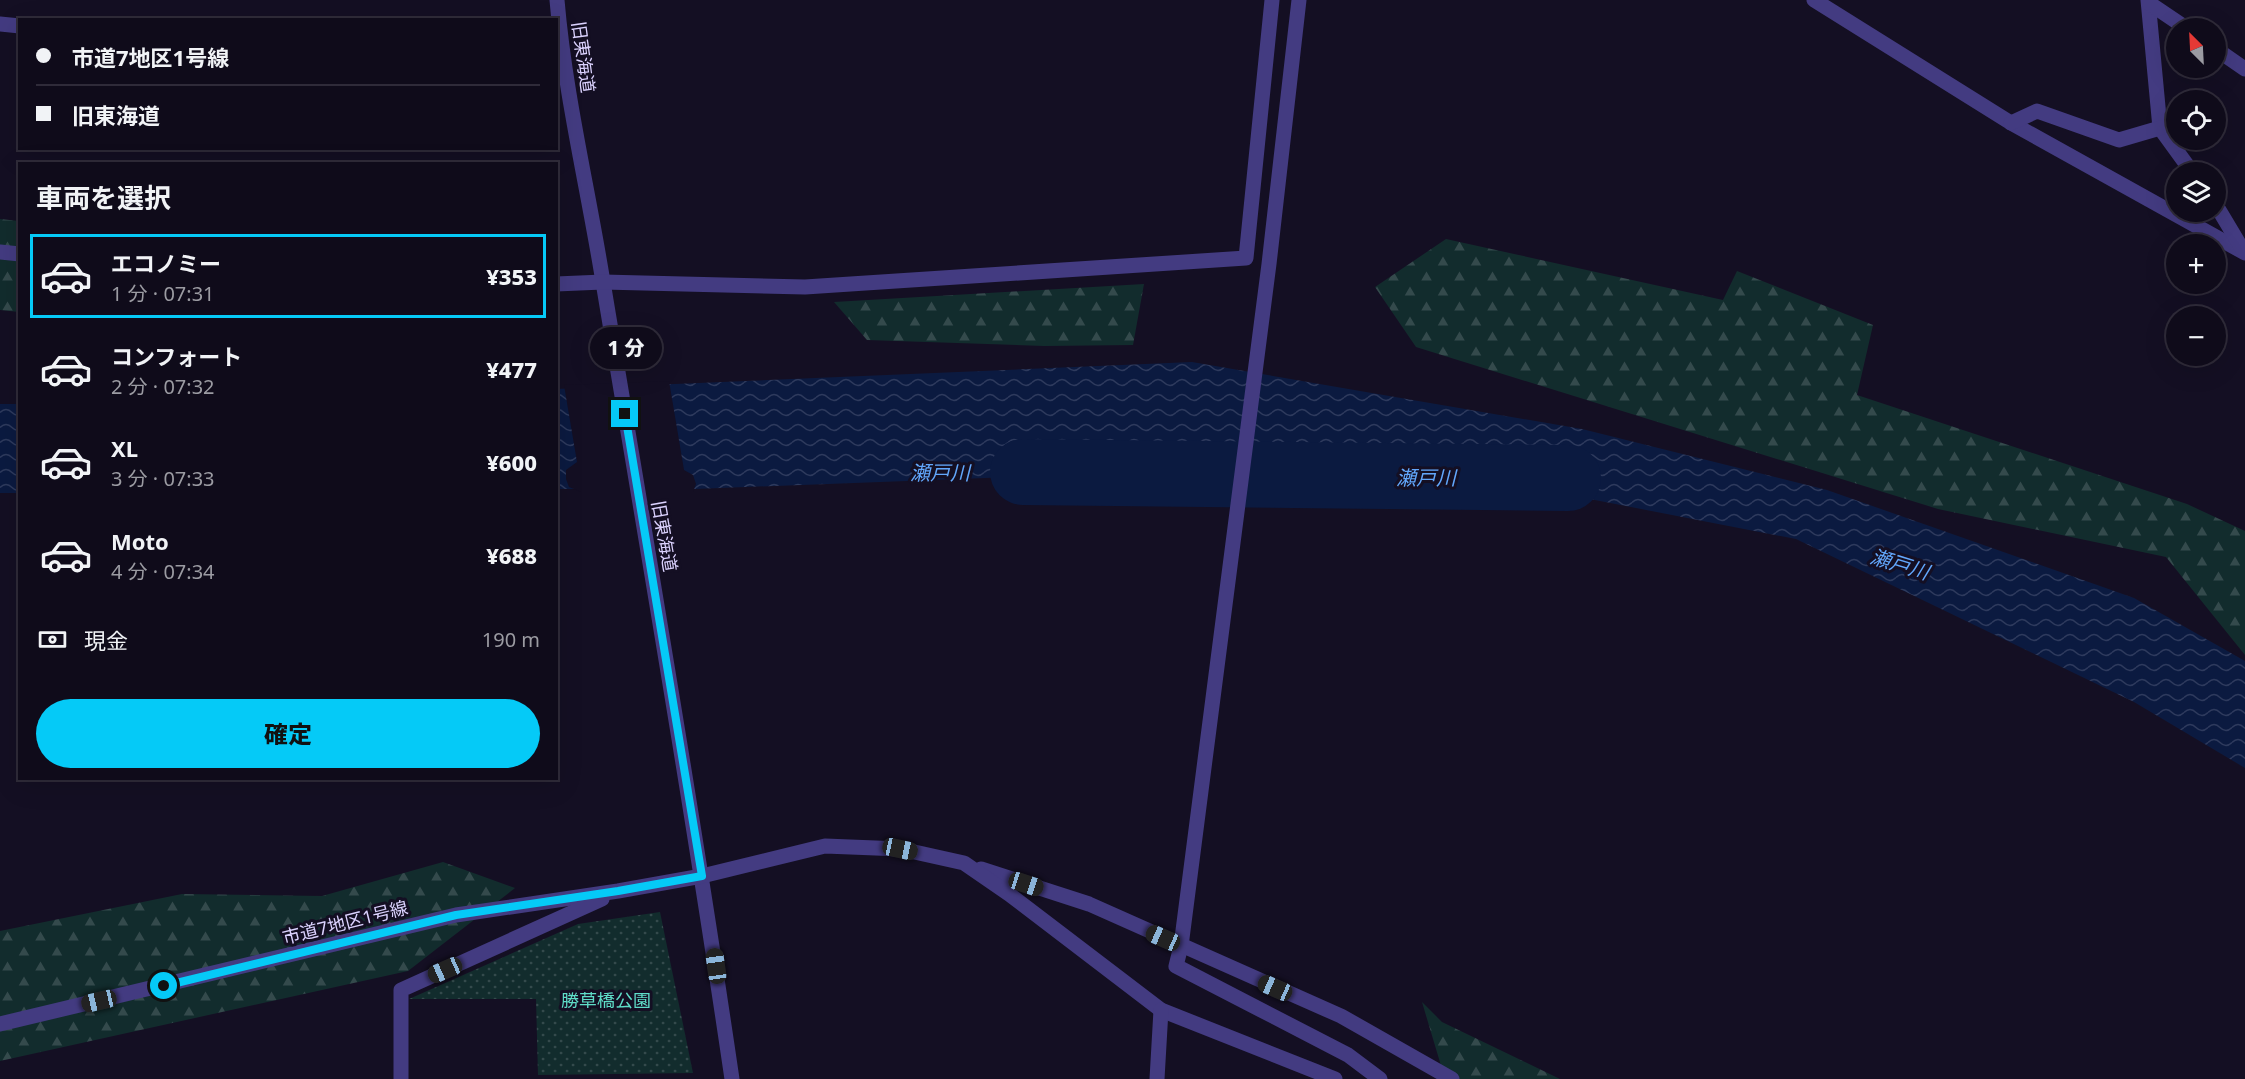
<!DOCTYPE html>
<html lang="ja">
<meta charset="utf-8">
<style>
body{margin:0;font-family:"Noto Sans","Noto Sans JP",sans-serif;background:#1d1927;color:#f1f3f6;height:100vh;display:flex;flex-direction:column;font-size:22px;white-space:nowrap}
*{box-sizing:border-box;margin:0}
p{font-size:20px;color:#9b9ba2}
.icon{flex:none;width:33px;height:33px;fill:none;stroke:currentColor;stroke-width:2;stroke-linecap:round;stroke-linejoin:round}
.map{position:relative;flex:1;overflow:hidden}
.sheet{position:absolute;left:18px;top:162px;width:540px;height:618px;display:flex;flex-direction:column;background:#0f0b1a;border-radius:0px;box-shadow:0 6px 24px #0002,0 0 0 2px #2f2b39}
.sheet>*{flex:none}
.banner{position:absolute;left:18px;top:18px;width:540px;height:132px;border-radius:0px;box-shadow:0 6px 24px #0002,0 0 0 2px #2f2b39;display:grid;align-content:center;height:132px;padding:0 18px;background:#0f0b1a}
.needle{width:39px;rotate:336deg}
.controls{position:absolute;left:2166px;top:18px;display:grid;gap:12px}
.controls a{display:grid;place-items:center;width:60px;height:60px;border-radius:50%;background:#0f0b1a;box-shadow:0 6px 24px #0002,0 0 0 2px #2f2b39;font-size:30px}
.end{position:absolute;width:27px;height:27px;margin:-14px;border:8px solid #05caf7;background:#111;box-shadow:0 0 0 3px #111}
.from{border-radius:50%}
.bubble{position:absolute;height:42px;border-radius:21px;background:#0f0b1a;box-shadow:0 6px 24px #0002,0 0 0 2px #2f2b39;font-size:20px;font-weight:800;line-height:42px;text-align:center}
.car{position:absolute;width:18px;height:36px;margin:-18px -9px;border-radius:8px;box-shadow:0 0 4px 2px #0007;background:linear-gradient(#222 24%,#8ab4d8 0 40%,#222 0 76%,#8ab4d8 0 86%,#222 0)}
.banner b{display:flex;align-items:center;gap:21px;height:57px;font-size:22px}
.banner b+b{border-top:2px solid #2f2b39}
.banner i{width:15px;height:15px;background:#f1f3f6}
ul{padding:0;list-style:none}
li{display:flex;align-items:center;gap:18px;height:84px;margin:0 12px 9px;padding:0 6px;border:3px solid transparent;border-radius:0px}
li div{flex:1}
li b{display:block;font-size:22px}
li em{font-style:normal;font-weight:800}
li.on{border-color:#05caf7}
li>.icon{width:54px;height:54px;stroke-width:1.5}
h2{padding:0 18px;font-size:27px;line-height:72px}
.pay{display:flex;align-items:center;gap:15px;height:66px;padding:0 18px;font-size:22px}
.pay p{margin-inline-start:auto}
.cta{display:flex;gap:12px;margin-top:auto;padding:12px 18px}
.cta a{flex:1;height:69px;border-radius:36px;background:#05caf7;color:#111;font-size:24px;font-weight:800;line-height:69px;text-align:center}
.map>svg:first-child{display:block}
.green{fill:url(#green-dots)}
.forest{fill:url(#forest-firs)}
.water{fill:url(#water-waves)}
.pier{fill:#140f23}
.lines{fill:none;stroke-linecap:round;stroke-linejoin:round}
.river{stroke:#0b1a40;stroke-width:66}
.minor{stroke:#433b81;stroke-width:15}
.route{stroke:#05caf7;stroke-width:8}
.labels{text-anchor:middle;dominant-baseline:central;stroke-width:6;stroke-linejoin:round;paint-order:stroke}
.street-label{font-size:18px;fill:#dbd2fe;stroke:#140f23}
.park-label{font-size:18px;fill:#5fddc8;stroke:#140f23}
.water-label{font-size:20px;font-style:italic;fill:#62a7fc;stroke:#140f23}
</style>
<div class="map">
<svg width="2245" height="1079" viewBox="0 0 2245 1079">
<defs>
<pattern id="green-dots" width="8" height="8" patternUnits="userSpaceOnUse" patternTransform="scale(1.5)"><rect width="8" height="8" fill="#122c2d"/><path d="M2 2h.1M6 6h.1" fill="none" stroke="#344a4c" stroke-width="1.8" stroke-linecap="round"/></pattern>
<pattern id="forest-firs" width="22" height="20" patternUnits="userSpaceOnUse" patternTransform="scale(1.5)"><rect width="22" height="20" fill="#122c2d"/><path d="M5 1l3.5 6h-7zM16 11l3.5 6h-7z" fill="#344a4c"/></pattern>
<pattern id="water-waves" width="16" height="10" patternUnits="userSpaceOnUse" patternTransform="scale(1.5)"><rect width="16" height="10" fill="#0b1a40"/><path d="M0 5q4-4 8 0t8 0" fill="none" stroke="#2e3a5d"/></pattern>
</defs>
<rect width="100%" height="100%" fill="#140f23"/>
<path class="green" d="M660 912 693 1073 538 1075 536 999H409L578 924Z"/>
<g class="forest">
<path d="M0 219 19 221V312L0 310Z"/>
<path d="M1446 239 1723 300 1737 271 1873 325 1857 395 2187 504 2245 531V655L2166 557 1938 509 1416 347 1375 287Z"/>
<path d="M1144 284 1133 345 1044 346 867 340 834 302Z"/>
<path d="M443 862 515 888 408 971 0 1061V931L182 894 322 896Z"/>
<path d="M1422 1002 1442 1022 1560 1079H1445Z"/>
</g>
<g class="water">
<path d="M1192 362 1582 429 1827 490 2134 598 2245 661V768L2134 702 1796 539 1476 477 1113 473 695 489H557L556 389Z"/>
<rect x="0" y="404" width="19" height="89"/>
</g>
<path class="pier" d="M669 381 684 470 693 475 696 484 693 492H581L569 487 566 479V470L577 462 564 385Z"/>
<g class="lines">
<path class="river" d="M1023 472 1568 478"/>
<g class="minor">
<path d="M557 0C565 95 588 188 603 282 647 547 693 813 732 1079"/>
<path d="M1299 0 1269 264 1181 946 1176 966 1348 1055 1380 1079"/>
<path d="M1814 0 2011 123 2245 253"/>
<path d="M2148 0 2160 128 2192 172"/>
<path d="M2149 3 2186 28"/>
<path d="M0 24 20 26"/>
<path d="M2216 49 2245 69"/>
<path d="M2011 123 2037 111 2119 140 2160 128"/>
<path d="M2216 205 2244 252"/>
<path d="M0 252 20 254"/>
<path d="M556 284 603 282 805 287 1246 258 1272 0"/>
<path d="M981 869 1089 904 1341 1016 1452 1079"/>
<path d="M0 1024 456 915 618 891 702 876 825 846 901 849 964 863 1009 894 1161 1010 1335 1079"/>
<path d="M401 1079V990L602 899"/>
<path d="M1157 1079 1161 1010"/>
</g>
</g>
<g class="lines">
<path class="route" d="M164 986 456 915 618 891 702 876 625 414"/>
</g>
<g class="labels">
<g class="street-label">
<text transform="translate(584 57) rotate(82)">旧東海道</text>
<text transform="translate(665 536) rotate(80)">旧東海道</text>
<text transform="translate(345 922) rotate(-14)">市道7地区1号線</text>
</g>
<g class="park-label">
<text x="606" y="1000">勝草橋公園</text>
</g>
<g class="water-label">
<text x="940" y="472">瀬戸川</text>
<text x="1426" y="477">瀬戸川</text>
<text transform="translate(1900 564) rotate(17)">瀬戸川</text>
</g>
</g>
</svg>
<div class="controls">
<a><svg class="needle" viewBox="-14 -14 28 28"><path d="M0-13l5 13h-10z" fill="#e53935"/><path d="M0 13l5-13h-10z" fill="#9b9ba2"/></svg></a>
<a><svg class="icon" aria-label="locate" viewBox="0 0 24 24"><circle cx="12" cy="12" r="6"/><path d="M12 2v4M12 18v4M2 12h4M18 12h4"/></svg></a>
<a><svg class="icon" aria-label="layers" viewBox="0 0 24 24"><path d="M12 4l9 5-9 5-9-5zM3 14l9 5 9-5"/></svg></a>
<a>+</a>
<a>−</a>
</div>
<i class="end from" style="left:164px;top:986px"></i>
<i class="end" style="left:625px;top:414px"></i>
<div class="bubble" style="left:590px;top:327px;width:72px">1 分</div>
<i class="car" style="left:900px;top:849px;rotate:102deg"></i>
<i class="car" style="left:1026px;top:884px;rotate:108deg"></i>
<i class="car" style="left:1163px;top:938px;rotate:294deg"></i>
<i class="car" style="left:716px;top:966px;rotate:352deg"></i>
<i class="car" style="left:445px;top:970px;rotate:246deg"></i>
<i class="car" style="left:1275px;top:988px;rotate:294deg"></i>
<i class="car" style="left:99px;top:1001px;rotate:257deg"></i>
<div class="banner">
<b><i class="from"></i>市道7地区1号線</b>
<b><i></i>旧東海道</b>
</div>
<section class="sheet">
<h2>車両を選択</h2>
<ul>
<li class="on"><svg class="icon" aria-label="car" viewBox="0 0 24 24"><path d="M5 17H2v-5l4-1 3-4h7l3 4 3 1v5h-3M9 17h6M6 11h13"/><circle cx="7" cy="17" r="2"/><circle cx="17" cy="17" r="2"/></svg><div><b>エコノミー</b><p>1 分 · 07:31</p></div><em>¥353</em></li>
<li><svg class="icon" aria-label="car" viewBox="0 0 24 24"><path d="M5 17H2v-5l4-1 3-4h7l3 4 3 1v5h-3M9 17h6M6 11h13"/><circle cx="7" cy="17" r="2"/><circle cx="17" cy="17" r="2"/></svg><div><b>コンフォート</b><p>2 分 · 07:32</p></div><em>¥477</em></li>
<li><svg class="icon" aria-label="car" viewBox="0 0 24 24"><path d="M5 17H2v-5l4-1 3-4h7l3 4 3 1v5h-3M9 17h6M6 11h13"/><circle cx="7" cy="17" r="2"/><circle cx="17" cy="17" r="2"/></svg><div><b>XL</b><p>3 分 · 07:33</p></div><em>¥600</em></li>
<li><svg class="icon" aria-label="car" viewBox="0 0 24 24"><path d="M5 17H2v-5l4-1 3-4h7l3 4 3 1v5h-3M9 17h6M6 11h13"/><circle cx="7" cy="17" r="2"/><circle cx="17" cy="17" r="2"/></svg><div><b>Moto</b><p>4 分 · 07:34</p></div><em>¥688</em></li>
</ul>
<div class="pay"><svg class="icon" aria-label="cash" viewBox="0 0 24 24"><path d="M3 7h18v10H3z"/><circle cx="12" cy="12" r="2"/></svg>現金<p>190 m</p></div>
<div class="cta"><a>確定</a></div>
</section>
</div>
